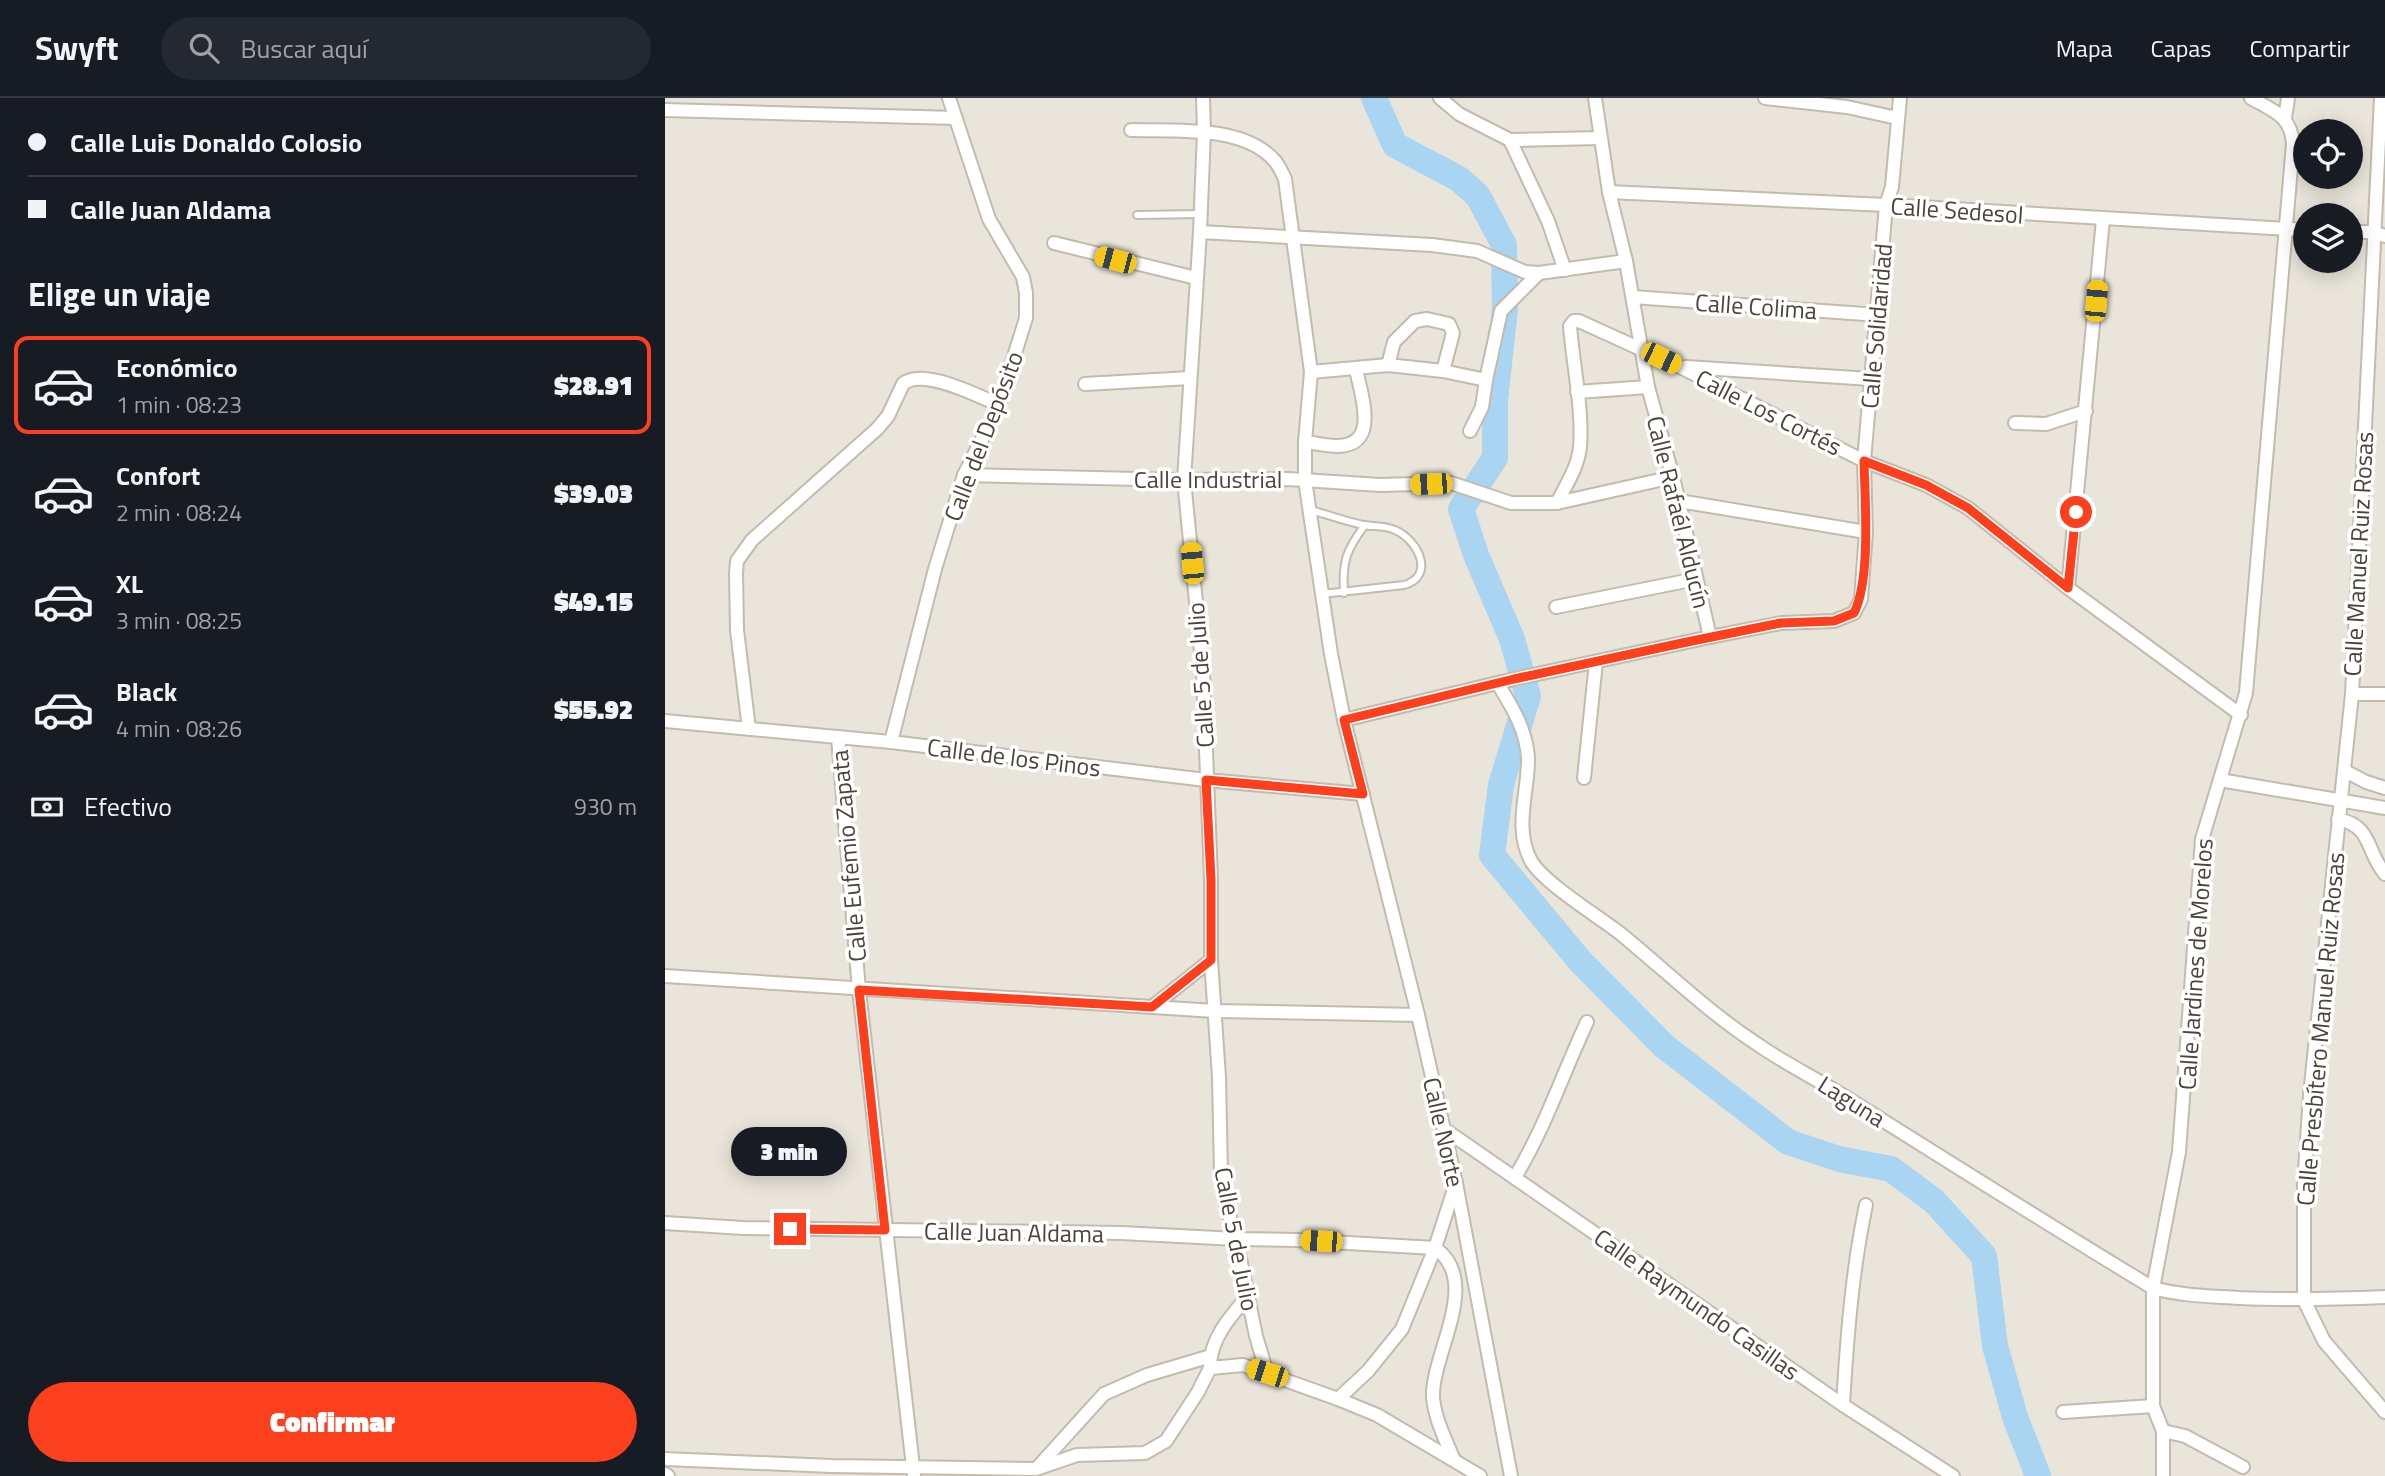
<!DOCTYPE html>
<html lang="es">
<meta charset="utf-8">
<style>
body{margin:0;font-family:"Titillium Web",sans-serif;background:#242831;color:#f1f3f6;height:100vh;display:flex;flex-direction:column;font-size:26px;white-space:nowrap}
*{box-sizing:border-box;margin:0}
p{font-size:23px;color:#9ea1a6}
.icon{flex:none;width:38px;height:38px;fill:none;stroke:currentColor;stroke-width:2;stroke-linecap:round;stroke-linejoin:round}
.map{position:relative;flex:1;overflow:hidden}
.panel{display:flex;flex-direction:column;background:#171b24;width:665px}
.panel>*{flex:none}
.banner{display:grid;align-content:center;height:154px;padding:0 28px;background:#171b24}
.controls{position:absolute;left:1628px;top:21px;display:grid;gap:14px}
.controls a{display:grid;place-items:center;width:70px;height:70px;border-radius:50%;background:#171b24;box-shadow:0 4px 18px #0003;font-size:35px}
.end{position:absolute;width:32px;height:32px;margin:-16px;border:9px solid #fc3f1d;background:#fff;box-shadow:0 0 0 4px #fff}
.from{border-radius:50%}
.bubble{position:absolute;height:49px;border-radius:24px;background:#171b24;box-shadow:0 4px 18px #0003;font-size:23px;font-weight:800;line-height:49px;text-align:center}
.car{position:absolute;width:21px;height:42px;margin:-21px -10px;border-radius:9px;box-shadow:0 0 5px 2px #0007;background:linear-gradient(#f5c518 24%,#345 0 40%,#f5c518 0 76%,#345 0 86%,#f5c518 0)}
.banner b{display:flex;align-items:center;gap:24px;height:66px;font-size:26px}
.banner b+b{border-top:2px solid #363941}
.banner i{width:18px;height:18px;background:#f1f3f6}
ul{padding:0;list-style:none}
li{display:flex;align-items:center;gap:21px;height:98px;margin:0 14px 10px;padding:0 14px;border:4px solid transparent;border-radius:14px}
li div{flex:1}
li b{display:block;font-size:26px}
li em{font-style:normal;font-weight:800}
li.current{border-color:#fc3f1d}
li>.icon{width:63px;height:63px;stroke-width:1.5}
h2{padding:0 28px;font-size:32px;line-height:84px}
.pay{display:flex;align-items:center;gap:18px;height:77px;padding:0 28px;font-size:26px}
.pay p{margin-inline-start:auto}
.primary-button{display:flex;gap:14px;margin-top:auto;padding:14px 28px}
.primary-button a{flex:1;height:80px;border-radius:42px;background:#fc3f1d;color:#fff;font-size:28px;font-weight:800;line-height:80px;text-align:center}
header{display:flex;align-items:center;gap:42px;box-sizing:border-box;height:98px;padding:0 35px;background:#171b24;border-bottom:2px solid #363941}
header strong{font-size:33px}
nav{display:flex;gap:38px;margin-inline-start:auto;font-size:24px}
.search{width:490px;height:63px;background:#242831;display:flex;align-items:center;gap:18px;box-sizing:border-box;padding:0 24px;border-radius:38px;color:#9ea1a6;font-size:26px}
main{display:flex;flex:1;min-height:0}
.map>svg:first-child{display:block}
.residential{fill:#eae5da;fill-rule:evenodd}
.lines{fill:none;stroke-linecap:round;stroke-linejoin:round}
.river{stroke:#a9d4f2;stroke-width:26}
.service-casing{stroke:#c2bbae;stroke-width:10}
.minor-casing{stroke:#c2bbae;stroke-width:16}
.service{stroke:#fff;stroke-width:6}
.minor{stroke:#fff;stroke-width:12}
.route{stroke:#fc3f1d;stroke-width:9}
.labels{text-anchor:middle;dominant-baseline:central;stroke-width:7;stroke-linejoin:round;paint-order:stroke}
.street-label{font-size:24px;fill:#4b4439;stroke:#fff}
</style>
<header>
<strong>Swyft</strong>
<div class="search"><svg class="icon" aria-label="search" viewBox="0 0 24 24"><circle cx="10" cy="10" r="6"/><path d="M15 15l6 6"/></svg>Buscar aquí</div>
<nav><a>Mapa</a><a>Capas</a><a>Compartir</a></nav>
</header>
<main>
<section class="panel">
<div class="banner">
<b><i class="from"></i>Calle Luis Donaldo Colosio</b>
<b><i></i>Calle Juan Aldama</b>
</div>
<h2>Elige un viaje</h2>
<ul>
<li class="current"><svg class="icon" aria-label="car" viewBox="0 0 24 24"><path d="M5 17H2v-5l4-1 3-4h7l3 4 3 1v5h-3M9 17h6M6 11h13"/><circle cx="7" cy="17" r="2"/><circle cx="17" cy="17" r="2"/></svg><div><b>Económico</b><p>1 min · 08:23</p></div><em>$28.91</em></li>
<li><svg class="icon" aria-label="car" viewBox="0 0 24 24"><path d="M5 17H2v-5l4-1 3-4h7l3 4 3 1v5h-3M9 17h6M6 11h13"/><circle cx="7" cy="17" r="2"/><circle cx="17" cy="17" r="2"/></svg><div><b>Confort</b><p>2 min · 08:24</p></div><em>$39.03</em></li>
<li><svg class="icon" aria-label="car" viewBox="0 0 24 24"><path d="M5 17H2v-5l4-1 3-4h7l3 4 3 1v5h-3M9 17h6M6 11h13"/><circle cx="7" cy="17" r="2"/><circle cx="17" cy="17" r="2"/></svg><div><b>XL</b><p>3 min · 08:25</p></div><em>$49.15</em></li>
<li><svg class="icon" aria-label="car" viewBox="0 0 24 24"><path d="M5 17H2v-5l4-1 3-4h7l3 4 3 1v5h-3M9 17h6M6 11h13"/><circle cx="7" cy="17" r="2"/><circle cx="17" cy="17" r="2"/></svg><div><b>Black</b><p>4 min · 08:26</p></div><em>$55.92</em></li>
</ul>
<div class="pay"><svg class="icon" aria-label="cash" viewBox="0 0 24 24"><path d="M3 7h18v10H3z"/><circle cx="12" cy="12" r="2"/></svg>Efectivo<p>930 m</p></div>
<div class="primary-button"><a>Confirmar</a></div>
</section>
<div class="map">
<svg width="1720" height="1378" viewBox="0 0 1720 1378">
<rect width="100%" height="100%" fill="#f6f3ec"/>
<path class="residential" d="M0 0H1720V1378H0ZM1640 33H1685V79H1640ZM1640 117H1685V163H1640Z"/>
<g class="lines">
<path class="river" d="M709 0 730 47 794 81 813 98 839 147 840 211 830 302V360L796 411 811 457 847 541 863 598 836 687 827 757 915 863 999 948 1123 1044 1174 1061 1226 1071 1269 1103 1319 1158 1330 1248 1350 1319 1373 1378"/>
<g class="service-casing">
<g id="service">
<path d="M472 117 535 116"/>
<path d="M646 412C663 417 680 423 698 427 709 429 720 427 730 432 753 442 771 478 739 487L657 496"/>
<path d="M679 495C677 464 681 452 700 427"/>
</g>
</g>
<g class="minor-casing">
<g id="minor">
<path d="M538 0 539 33 535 134 519 382 538 575 546 782V862L554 979 556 1076 559 1099 571 1141 591 1238 602 1275"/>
<path d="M775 0 794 16 845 42 934 40"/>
<path d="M930 0 944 94 961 163 983 289 1008 379 1045 539"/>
<path d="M1100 0 1182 9 1232 20"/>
<path d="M1716 0 1687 596 1645 997 1639 1087V1202L1659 1243 1720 1314"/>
<path d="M0 12 291 20"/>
<path d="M1620 20 1623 0"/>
<path d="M466 32C509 33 578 27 609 62 614 67 617 75 620 81L646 274 640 344V382L666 556 679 622 753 917 791 1085 846 1378"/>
<path d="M845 42 883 123 900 172"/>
<path d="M944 94 1221 107 1640 132"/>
<path d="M535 134 767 147 812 153 860 174 874 175 961 163"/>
<path d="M1685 134H1708L1720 138"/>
<path d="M389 145 531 180"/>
<path d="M968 199 1213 217"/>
<path d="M723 267 729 244 750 223 762 221 784 226 788 235 778 273"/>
<path d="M1021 269 1206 281"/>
<path d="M646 274 723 267 778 273 821 282"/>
<path d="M420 286 525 280"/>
<path d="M912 294 983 289"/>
<path d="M1350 325 1381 326 1421 313"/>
<path d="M805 333 817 309 821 282 836 213 874 175"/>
<path d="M640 344C651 345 662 348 673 348 715 347 696 297 691 271"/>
<path d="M299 377 519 382 623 381 715 387 786 385 846 405H892L1008 379"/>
<path d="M1014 403 1201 434"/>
<path d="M892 405C901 387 913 369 915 349 918 311 908 267 905 228L909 223H914L1015 269 1199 363 1261 387 1303 410 1403 490 1576 617"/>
<path d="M1403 490 1438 121"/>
<path d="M891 509 1031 481"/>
<path d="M833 586C847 609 861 631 863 659 864 693 848 729 866 763 880 786 933 818 956 836 1001 873 1043 914 1092 946 1122 967 1156 983 1187 1003 1287 1066 1387 1129 1488 1190 1517 1198 1545 1198 1574 1200 1623 1202 1671 1201 1720 1199"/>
<path d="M1687 596H1720"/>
<path d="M679 622 849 581 1045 539 1116 525 1169 523 1189 515 1196 501 1201 434 1199 363 1221 107 1227 89 1235 0"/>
<path d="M0 623 226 644 541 682 698 696"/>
<path d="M84 631 72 532 71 475 72 463 87 442 212 331 223 318 238 286C257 269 314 298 334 307"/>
<path d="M173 639 194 892 249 1378"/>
<path d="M226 644 270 471 299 377 334 307 361 220V195L358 179 324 121 284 0"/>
<path d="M1680 673 1701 684 1720 690"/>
<path d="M919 680 931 564"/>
<path d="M1555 682 1720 710"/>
<path d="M1673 721C1708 728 1701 754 1720 776"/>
<path d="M0 878 550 913 753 917"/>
<path d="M487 909 546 862"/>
<path d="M779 1031 1178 1307 1288 1378"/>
<path d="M850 1079C881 1028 897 977 922 924"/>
<path d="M0 1125 78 1130 456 1135 571 1141 631 1142 770 1150C818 1183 766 1256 768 1300 770 1321 781 1343 789 1362"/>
<path d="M545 1266C547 1238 566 1218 583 1198"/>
<path d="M673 1301 703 1273 737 1231 770 1150 791 1085"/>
<path d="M1178 1307C1182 1240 1187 1173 1201 1107"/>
<path d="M1398 1314 1488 1308"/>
<path d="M1498 1333 1520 1338 1578 1369"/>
<path d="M0 1361 167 1368 371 1371 412 1357 480 1355 501 1343 533 1294 545 1270 578 1267 673 1301 712 1317 815 1378"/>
<path d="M372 1370 439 1296 482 1277 546 1258"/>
<path d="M0 1376 3 1378"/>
<path d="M1498 1378V1333L1488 1308V1190L1514 1054 1537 741 1581 595 1628 46C1626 17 1608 13 1586 0"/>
</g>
</g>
<use href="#service" class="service"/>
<use href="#minor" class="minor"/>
</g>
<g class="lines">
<path class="route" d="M125 1131 220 1132 194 892 487 909 546 862V782L541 682 698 696 679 622 849 581 1022 544 1116 525 1169 523 1189 515C1206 481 1200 403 1199 363L1261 387 1303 410 1403 490 1411 414"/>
</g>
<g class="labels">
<g class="street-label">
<text transform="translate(1292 112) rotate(4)">Calle Sedesol</text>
<text transform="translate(1091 208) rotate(4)">Calle Colima</text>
<text transform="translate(1211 228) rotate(-85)">Calle Solidaridad</text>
<text transform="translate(1104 314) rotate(27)">Calle Los Cortés</text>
<text transform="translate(318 338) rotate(-69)">Calle del Depósito</text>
<text x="543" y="381">Calle Industrial</text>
<text transform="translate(1014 414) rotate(76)">Calle Rafaél Alducín</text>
<text transform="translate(1693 456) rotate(-87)">Calle Manuel Ruiz Rosas</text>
<text transform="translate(535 577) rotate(-94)">Calle 5 de Julio</text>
<text transform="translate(349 659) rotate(7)">Calle de los Pinos</text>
<text transform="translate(183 758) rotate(-95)">Calle Eufemio Zapata</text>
<text transform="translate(1530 866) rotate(-86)">Calle Jardines de Morelos</text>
<text transform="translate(1655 931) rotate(-85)">Calle Presbítero Manuel Ruiz Rosas</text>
<text transform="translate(1187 1003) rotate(32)">Laguna</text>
<text transform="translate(779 1034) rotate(77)">Calle Norte</text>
<text transform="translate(349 1134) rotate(1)">Calle Juan Aldama</text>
<text transform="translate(572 1141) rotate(79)">Calle 5 de Julio</text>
<text transform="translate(1032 1206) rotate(35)">Calle Raymundo Casillas</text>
</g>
</g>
</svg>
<div class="controls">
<a><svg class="icon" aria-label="locate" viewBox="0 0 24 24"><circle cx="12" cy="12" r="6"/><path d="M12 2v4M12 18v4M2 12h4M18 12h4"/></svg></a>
<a><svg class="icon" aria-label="layers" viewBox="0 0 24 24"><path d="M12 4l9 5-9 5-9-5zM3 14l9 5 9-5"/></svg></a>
</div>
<i class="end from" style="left:1411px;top:414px"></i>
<i class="end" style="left:125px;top:1131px"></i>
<div class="bubble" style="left:66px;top:1029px;width:116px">3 min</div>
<i class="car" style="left:450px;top:162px;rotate:285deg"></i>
<i class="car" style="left:1431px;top:203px;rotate:5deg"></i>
<i class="car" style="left:996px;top:260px;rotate:116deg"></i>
<i class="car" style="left:766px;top:386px;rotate:268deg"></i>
<i class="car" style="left:527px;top:465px;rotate:355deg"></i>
<i class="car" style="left:656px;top:1143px;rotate:273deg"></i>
<i class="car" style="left:602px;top:1275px;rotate:288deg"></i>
</div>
</main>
